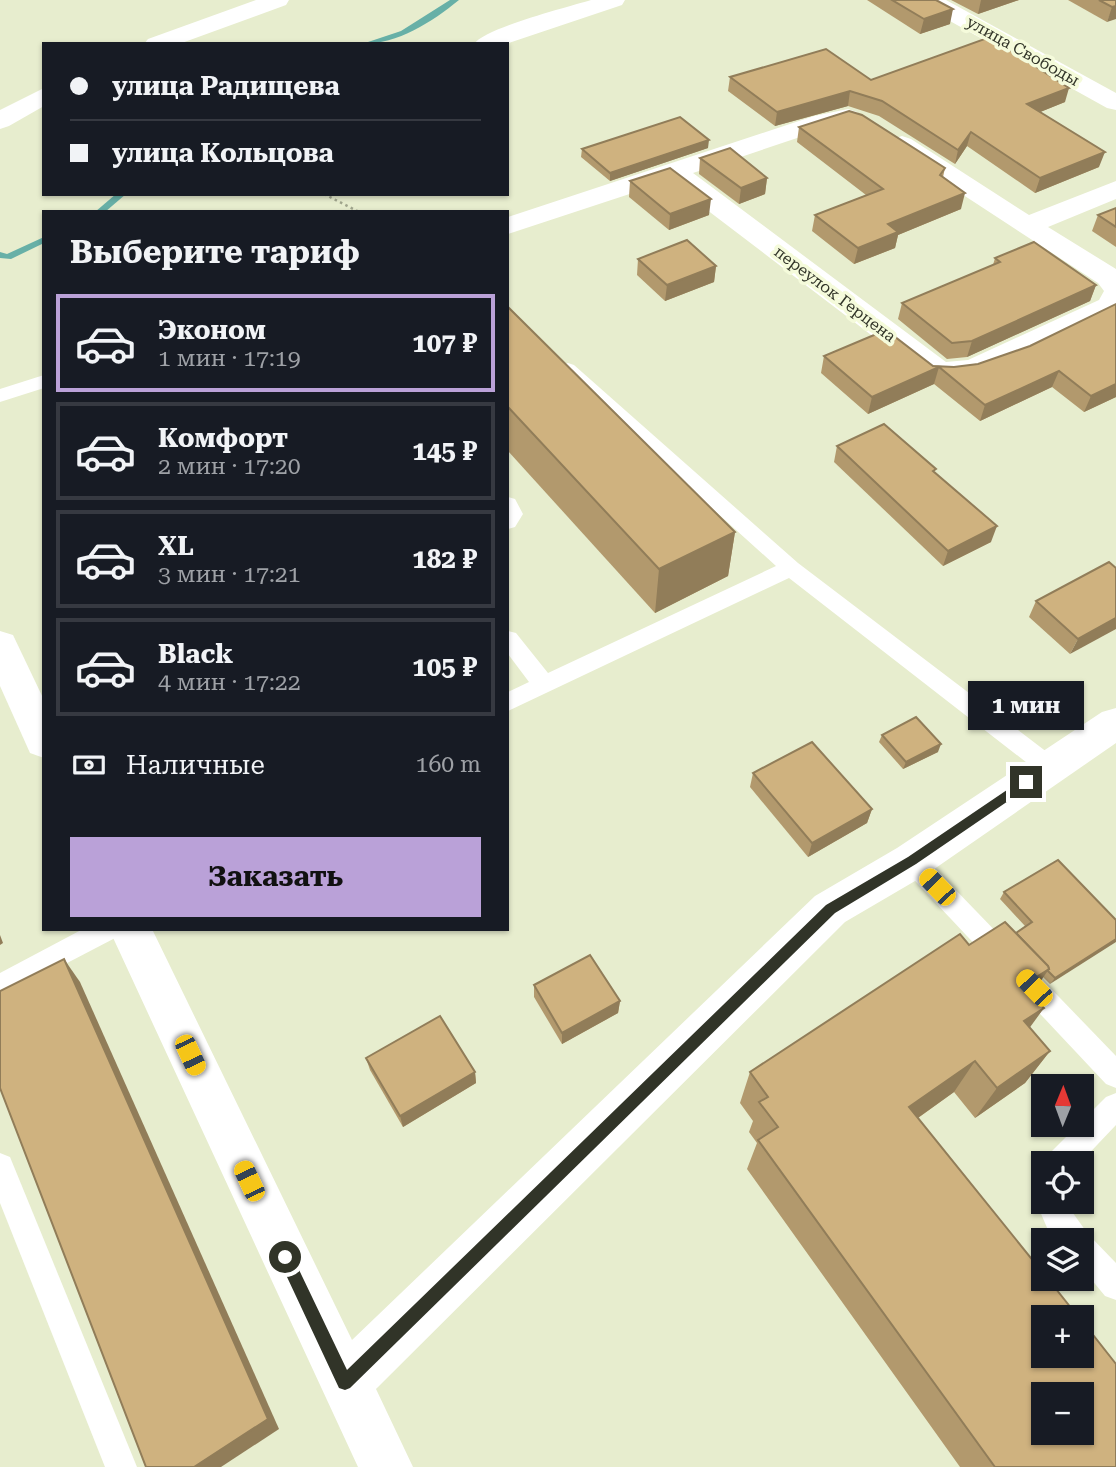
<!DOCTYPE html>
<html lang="ru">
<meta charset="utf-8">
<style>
body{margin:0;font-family:"Roboto Serif",serif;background:#242831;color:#f1f3f6;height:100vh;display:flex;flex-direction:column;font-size:26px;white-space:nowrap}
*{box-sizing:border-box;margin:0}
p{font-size:23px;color:#9ea1a6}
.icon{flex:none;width:38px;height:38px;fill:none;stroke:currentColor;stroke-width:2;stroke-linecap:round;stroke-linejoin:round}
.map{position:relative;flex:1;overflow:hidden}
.drawer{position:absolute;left:42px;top:210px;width:467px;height:721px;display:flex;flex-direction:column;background:#171b24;border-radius:0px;box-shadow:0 2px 5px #0004}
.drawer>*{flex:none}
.banner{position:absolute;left:42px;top:42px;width:467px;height:154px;border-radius:0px;box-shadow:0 2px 5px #0004;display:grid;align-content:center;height:154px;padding:0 28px;background:#171b24}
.needle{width:46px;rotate:1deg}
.buttons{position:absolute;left:1031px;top:1074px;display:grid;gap:14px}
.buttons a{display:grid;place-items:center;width:63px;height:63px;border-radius:0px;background:#171b24;box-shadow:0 2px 5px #0004;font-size:35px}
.end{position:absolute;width:32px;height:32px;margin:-16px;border:9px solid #313428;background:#fff;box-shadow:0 0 0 4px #fff}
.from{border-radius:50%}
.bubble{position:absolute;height:49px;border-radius:0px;background:#171b24;box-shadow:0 2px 5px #0004;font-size:23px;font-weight:700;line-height:49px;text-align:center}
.car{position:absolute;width:21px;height:42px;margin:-21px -10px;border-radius:9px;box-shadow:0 0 5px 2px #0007;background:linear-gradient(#f5c518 24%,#345 0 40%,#f5c518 0 76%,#345 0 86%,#f5c518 0)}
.banner b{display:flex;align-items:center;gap:24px;height:66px;font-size:26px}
.banner b+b{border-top:2px solid #363941}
.banner i{width:18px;height:18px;background:#f1f3f6}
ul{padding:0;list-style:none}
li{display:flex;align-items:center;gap:21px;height:98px;margin:0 14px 10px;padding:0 14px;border:4px solid #363941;border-radius:0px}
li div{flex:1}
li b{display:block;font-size:26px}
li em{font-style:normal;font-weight:700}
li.active{border-color:#baa1d8}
li>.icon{width:63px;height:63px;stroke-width:1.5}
h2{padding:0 28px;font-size:32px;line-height:84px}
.pay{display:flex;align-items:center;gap:18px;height:77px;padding:0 28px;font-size:26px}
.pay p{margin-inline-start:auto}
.cta{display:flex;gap:14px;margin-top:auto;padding:14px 28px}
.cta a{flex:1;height:80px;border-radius:0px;background:#baa1d8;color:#111;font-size:28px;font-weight:700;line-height:80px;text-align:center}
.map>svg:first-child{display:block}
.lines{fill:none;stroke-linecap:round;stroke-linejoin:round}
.stream{fill:#67b0a7;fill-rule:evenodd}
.path{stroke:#a1a68e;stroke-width:2.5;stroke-dasharray:2.5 3.5;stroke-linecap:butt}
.lane{fill:#fff;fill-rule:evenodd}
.street{fill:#fff;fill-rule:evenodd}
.wall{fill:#b2996d}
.shaded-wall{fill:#917d59}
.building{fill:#cfb27f;stroke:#917d59;stroke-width:2;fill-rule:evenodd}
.route{fill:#313428}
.labels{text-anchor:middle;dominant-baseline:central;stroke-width:7;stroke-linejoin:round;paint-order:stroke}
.far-street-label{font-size:16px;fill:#313428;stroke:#f5fbdb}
</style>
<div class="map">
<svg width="1116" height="1467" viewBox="0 0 1116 1467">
<rect width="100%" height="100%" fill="#e7edce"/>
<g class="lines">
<g class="stream">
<path d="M450 0H459C432 22 398 44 362 44L401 31Z"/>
<path d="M116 194H126L105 212H95Z"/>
<path d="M44 237V243L11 259 0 258V252L7 254Z"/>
</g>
<path class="path" d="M324 194 359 212"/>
<g class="lane">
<path d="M568 363 574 365 798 563 1056 759 1060 766 1056 773 1048 776 1040 773 789 578 508 711V692L529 682 508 654V631L516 633 548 673 776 566 562 373 559 369 562 365Z"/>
<path d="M44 375V388L0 402V389Z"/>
<path d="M508 497 515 499 523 514 515 527 508 529Z"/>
<path d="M912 850 921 854 1116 1056V1088L1106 1084 903 868 900 861 903 854Z"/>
<path d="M83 929H120L117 937 0 998V973Z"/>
<path d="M1116 1093V1125L1079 1164H1045L1049 1154 1078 1125H1082V1121L1106 1097Z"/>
<path d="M0 1153 10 1157 137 1467H105L0 1203Z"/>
<path d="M1043 1191V1202H1065L1088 1234 1116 1263V1300L1105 1296 1082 1268V1241H1057L1048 1230 1036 1202Z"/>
</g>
<g class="street">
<path d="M256 0H289L286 5 179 44H144L148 39Z"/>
<path d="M591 0H625L622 5 506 44H474C485 28 568 7 591 0Z"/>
<path d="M918 0H946L1116 93V110L1107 108 921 5Z"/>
<path d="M44 88V106L9 126 0 129V110Z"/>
<path d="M848 109 857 112 861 117 857 122 827 128 693 173 946 362 968 360 1099 300 1104 291 1098 283 893 149 889 144 893 139 902 136 911 139 1029 215 1116 181V199L1048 227 1116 269V314C1070 336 977 392 929 379L669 181 508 234V217L814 116Z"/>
<path d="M0 631 13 635 44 700V758L30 753 0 686Z"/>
<path d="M1116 708V743L927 874 845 922 376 1389 413 1467H358L109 929H152L352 1340 815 896 897 848 1102 712Z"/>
</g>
</g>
<g class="wall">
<path d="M867 0H936L950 24 920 34Z"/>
<path d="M951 0H1019L978 14Z"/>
<path d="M1068 0H1116L1107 22Z"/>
<path d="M730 77 871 80 1065 102 1040 112 1099 167 1035 193 967 146 955 164 879 116 848 106 775 126 728 91Z"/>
<path d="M799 127 945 168 943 177 961 209 898 235 895 248 854 264 812 231 815 215 866 195 797 142Z"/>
<path d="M708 148 610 181 581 157 582 149Z"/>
<path d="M700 158 767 178 765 194 739 204 699 174Z"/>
<path d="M630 181 709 215 669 230 629 197Z"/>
<path d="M1116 208V247L1092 231 1098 215Z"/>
<path d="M995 258 1096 285 1090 301 967 357 947 359 898 319 902 303 993 265Z"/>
<path d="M638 259 716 266 714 282 665 301 637 275Z"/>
<path d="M1116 304V397L1084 412 1052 387 980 421 934 384 868 414 821 373 824 356 954 367 978 364 1030 346Z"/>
<path d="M508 307 735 532 728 576 655 613 508 451Z"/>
<path d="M837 446 935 473 991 542 943 566 834 462Z"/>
<path d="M1116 568 1070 654 1029 617 1036 601Z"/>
<path d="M882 735 938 752 903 769 879 742Z"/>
<path d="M753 773 872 809 867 823 808 857 750 787Z"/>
<path d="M1004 892 1116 920 1050 984 1043 977 1031 994 1044 1008 1029 1027 1050 1051 1025 1083 975 1118 954 1092 918 1118 1116 1467H960L747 1169 757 1143 749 1132 753 1121 740 1103 750 1072 969 945 1016 933 1025 926 1000 899Z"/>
<path d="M534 985 620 1001 618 1013 562 1044 534 997Z"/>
<path d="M366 1058 475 1072 476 1083 403 1127 370 1070Z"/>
</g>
<g class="shaded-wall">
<path d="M981 0H1019L978 14Z"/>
<path d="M1116 6V19L1107 22 1112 7Z"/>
<path d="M953 9 950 24 920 34 924 19Z"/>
<path d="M1069 88 1065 102 1023 119 1027 104Z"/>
<path d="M850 91 848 106 775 126 777 112Z"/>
<path d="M971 132 967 146 955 164 958 150Z"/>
<path d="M709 140 708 148 610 181V173Z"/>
<path d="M1105 152 1099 167 1035 193 1040 178Z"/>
<path d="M767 178 765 194 739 204 741 188Z"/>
<path d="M965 193 961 209 898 235 895 248 854 264 858 248 888 224Z"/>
<path d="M711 199 709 215 669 230 670 214Z"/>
<path d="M716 266 714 282 665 301 667 285Z"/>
<path d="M1096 285 1090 301 967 357 972 341Z"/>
<path d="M939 367 934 384 868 414 872 397Z"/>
<path d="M1059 371 1052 387 980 421 985 405Z"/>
<path d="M1116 384V397L1084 412 1091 396Z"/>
<path d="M997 526 991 542 943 566 948 551Z"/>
<path d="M735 532 728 576 655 613 659 569Z"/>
<path d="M1116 618V629L1070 654 1078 639Z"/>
<path d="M941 744 938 752 903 769 906 762Z"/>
<path d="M872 809 867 823 808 857 812 843Z"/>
<path d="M0 935 3 943 0 945Z"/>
<path d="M1116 939V942L1050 984 1055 978Z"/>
<path d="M64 959 80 982 279 1429 221 1467H194Z"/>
<path d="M1049 969 1025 1004 1024 985Z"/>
<path d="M620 1001 618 1013 562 1044V1033Z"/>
<path d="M1044 1008 1020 1041 1024 1021Z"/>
<path d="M1050 1051 1025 1083 975 1118 997 1088Z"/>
<path d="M975 1061 954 1092 891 1137 909 1107Z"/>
<path d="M475 1072 476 1083 403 1127 400 1116Z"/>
</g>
<g class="building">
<path d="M892 0H936L953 9 924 19Z"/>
<path d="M1099 0H1116V6L1112 7Z"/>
<path d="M990 37 1069 88 1027 104 1105 152 1040 178 971 132 958 150 882 101 850 91 777 112 730 77 826 49 871 80Z"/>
<path d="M849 111 862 115 945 168 940 175 965 193 888 224 898 232 858 248 815 215 883 189 799 127Z"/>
<path d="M680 117 709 140 610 173 582 149Z"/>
<path d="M730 148 767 178 741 188 700 158Z"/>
<path d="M670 168 711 199 670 214 630 181Z"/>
<path d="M1116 208V227L1098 215Z"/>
<path d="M687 240 716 266 667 285 638 259Z"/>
<path d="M1034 242 1096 285 972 341 952 343 902 303 1000 262 995 258Z"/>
<path d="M1116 304V384L1091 396 1059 371 985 405 939 367 872 397 824 356 886 330 933 366 954 367 978 364 1030 346Z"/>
<path d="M508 307 735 532 659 569 508 407Z"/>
<path d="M884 424 936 469 933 471 997 526 948 551 837 446Z"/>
<path d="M1109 562 1116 568V618L1078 639 1036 601Z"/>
<path d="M916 717 941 744 906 762 882 735Z"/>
<path d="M812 742 872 809 812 843 753 773Z"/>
<path d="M1058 860 1116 920V939L1055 978 1047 970 1049 969 1048 966 1016 933 1032 922 1004 892Z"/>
<path d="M1005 922 1048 966 1049 969 1024 985 1044 1008 1024 1021 1050 1051 997 1088 975 1061 909 1107 1043 1273V1279H1048L1079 1318H1043V1356H1082V1321L1116 1364V1467H995L758 1140 778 1127 759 1102 768 1097 750 1072 960 934 969 945ZM1043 1395H1082V1433H1043Z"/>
<path d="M590 955 620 1001 562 1033 534 985Z"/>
<path d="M64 959 268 1419 194 1467H146L0 1088V991Z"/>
<path d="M440 1016 475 1072 400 1116 366 1058Z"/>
</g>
<path class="route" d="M1026 777 1032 782 1030 786 916 864 835 913 350 1388 345 1390 339 1388 280 1262 278 1257 280 1251 285 1249 290 1251 347 1370 826 905 908 857Z"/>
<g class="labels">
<g class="far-street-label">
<text transform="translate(1023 51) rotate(29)">улица Свободы</text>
<text transform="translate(835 294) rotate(37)">переулок Герцена</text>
</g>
</g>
</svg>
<div class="buttons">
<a><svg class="needle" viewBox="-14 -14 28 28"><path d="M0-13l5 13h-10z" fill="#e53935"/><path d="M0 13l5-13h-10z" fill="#9ea1a6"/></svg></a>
<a><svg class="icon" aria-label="locate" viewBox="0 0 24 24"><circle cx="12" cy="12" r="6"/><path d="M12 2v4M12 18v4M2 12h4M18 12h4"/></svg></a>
<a><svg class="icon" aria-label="layers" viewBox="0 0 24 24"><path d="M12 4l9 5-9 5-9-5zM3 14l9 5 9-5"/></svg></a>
<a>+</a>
<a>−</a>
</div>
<i class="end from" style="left:285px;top:1257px"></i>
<i class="end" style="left:1026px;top:782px"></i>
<div class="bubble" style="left:968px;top:681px;width:116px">1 мин</div>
<i class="car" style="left:937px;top:887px;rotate:316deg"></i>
<i class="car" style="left:1034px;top:988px;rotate:316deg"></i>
<i class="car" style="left:190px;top:1055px;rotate:155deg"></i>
<i class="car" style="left:249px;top:1181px;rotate:335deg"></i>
<div class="banner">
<b><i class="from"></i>улица Радищева</b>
<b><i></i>улица Кольцова</b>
</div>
<section class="drawer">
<h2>Выберите тариф</h2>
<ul>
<li class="active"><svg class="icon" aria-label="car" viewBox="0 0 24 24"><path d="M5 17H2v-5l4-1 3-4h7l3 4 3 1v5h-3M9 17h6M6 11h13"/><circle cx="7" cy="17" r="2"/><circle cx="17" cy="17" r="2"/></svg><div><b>Эконом</b><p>1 мин · 17:19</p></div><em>107 ₽</em></li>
<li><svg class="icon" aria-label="car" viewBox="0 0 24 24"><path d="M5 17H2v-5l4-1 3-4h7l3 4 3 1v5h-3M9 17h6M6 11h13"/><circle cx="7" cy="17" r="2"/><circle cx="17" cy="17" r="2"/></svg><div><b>Комфорт</b><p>2 мин · 17:20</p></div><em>145 ₽</em></li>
<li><svg class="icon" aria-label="car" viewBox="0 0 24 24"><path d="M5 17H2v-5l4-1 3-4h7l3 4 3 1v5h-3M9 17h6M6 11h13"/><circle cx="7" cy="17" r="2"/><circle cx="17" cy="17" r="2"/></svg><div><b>XL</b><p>3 мин · 17:21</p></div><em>182 ₽</em></li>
<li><svg class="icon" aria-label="car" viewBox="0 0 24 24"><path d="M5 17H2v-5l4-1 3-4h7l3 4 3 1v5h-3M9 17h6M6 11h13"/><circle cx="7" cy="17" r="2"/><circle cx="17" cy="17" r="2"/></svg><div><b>Black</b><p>4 мин · 17:22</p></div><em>105 ₽</em></li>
</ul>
<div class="pay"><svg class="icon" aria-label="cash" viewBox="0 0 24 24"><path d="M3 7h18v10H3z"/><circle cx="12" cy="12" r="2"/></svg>Наличные<p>160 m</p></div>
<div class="cta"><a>Заказать</a></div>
</section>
</div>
